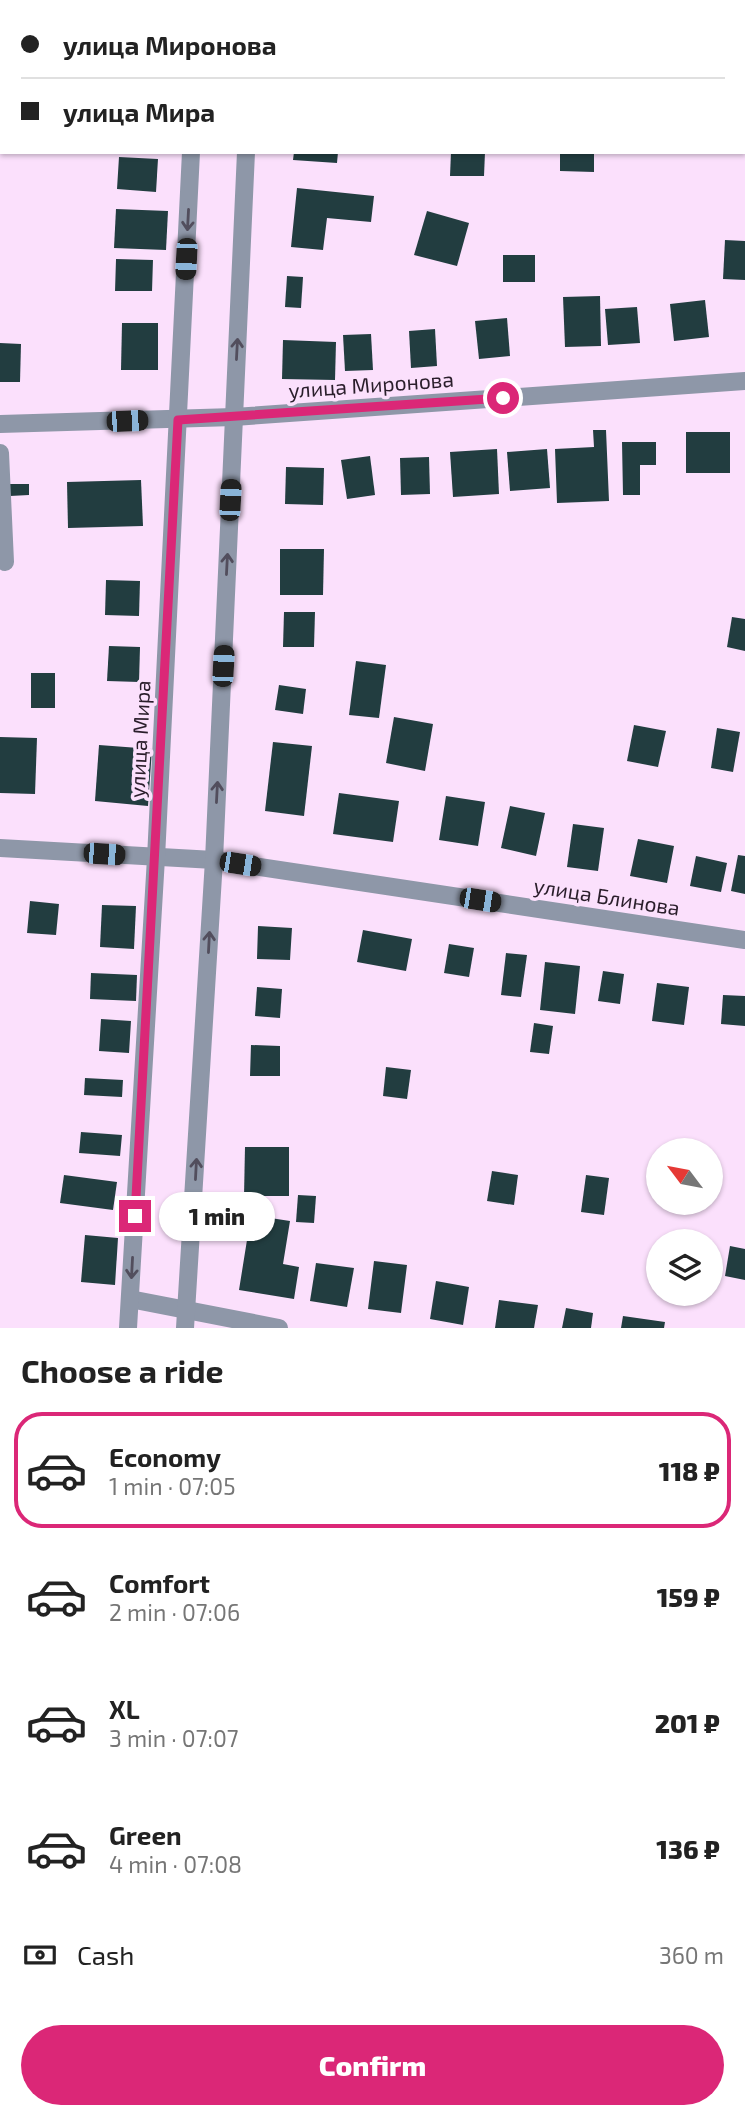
<!DOCTYPE html>
<meta charset="utf-8">
<style>
body{margin:0;font-family:"Exo 2",sans-serif;background:#f6f6f6;color:#222;height:100vh;display:flex;flex-direction:column;font-size:26px;white-space:nowrap}
*{box-sizing:border-box;margin:0}
p{font-size:23px;color:#767676}
.icon{flex:none;width:38px;height:38px;fill:none;stroke:currentColor;stroke-width:2;stroke-linecap:round;stroke-linejoin:round}
.map{position:relative;height:1328px;overflow:hidden}
.details{display:flex;flex-direction:column;background:#fff;flex:1}
.details>*{flex:none}
.guide{position:absolute;left:0px;top:0px;width:746px;height:154px;box-shadow:0 2px 5px #0004;display:grid;align-content:center;height:154px;padding:0 21px;background:#fff}
.needle{width:46px;rotate:302deg}
.controls{position:absolute;left:646px;top:1138px;display:grid;gap:14px}
.controls a{display:grid;place-items:center;width:77px;height:77px;border-radius:50%;background:#fff;box-shadow:0 2px 5px #0004;font-size:35px}
.end{position:absolute;width:32px;height:32px;margin:-16px;border:9px solid #db2777;background:#fff;box-shadow:0 0 0 4px #fff}
.from{border-radius:50%}
.bubble{position:absolute;height:49px;border-radius:24px;background:#fff;box-shadow:0 2px 5px #0004;font-size:23px;font-weight:800;line-height:49px;text-align:center}
.car{position:absolute;width:21px;height:42px;margin:-21px -10px;border-radius:9px;box-shadow:0 0 5px 2px #0007;background:linear-gradient(#222 24%,#8ab4d8 0 40%,#222 0 76%,#8ab4d8 0 86%,#222 0)}
.guide b{display:flex;align-items:center;gap:24px;height:66px;font-size:26px}
.guide b+b{border-top:2px solid #e0e0e0}
.guide i{width:18px;height:18px;background:#222}
ul{padding:0;list-style:none}
li{display:flex;align-items:center;gap:21px;height:116px;margin:0 14px 10px;padding:0 7px;border:4px solid transparent;border-radius:28px}
li div{flex:1}
li b{display:block;font-size:26px}
li em{font-style:normal;font-weight:800}
li.selected{border-color:#db2777}
li>.icon{width:63px;height:63px;stroke-width:1.5}
h2{padding:0 21px;font-size:32px;line-height:84px}
.pay{display:flex;align-items:center;gap:18px;height:77px;padding:0 21px;font-size:26px}
.pay p{margin-inline-start:auto}
.button{display:flex;gap:14px;margin-top:auto;padding:14px 21px}
.button a{flex:1;height:80px;border-radius:42px;background:#db2777;color:#fff;font-size:28px;font-weight:800;line-height:80px;text-align:center}
.map>svg:first-child{display:block}
.building{fill:#223d40}
.lines{fill:none;stroke-linecap:round;stroke-linejoin:round}
.minor{stroke:#8e97a8;stroke-width:18}
.oneway{stroke:#524e5d}
.route{stroke:#db2777;stroke-width:9}
.labels{text-anchor:middle;dominant-baseline:central;stroke-width:7;stroke-linejoin:round;paint-order:stroke}
.street-label{font-size:21px;fill:#2a1e2b;stroke:#fbe0fc}
</style>
<div class="map">
<svg width="745" height="1328" viewBox="0 0 745 1328">
<rect width="100%" height="100%" fill="#fbe0fc"/>
<g class="building">
<path d="M294 152H338L337 163 293 160Z"/>
<path d="M451 152H485L484 176H450Z"/>
<path d="M560 152H594V172L560 171Z"/>
<path d="M119 157 158 159 156 192 117 189Z"/>
<path d="M297 188 374 196 371 222 327 218 323 250 291 247Z"/>
<path d="M116 209 168 211 166 250 114 248Z"/>
<path d="M427 211 469 223 457 266 414 255Z"/>
<path d="M725 240 745 241V280L723 279Z"/>
<rect x="503" y="255" width="32" height="27"/>
<path d="M116 259 153 260 152 291H115Z"/>
<path d="M287 276 303 277 301 308 285 307Z"/>
<path d="M600 296 601 346 565 347 563 297Z"/>
<path d="M705 300 709 337 674 341 670 304Z"/>
<path d="M637 307 640 343 608 345 605 309Z"/>
<path d="M507 318 510 356 479 359 475 321Z"/>
<path d="M122 323H158V370H121Z"/>
<path d="M435 329 437 366 411 368 409 331Z"/>
<path d="M371 334 373 370 345 371 343 335Z"/>
<path d="M283 340 336 342 335 380 282 379Z"/>
<path d="M0 343 21 344 20 382H0Z"/>
<path d="M593 430H606L609 501 557 503 555 449 594 447Z"/>
<rect x="686" y="432" width="44" height="41"/>
<path d="M622 442H656V465H640V495H623Z"/>
<path d="M497 449 499 494 453 497 450 452Z"/>
<path d="M547 449 550 488 510 491 507 452Z"/>
<path d="M370 456 375 495 347 499 341 460Z"/>
<path d="M429 457 430 494 401 495 400 458Z"/>
<path d="M286 467 324 468 323 505 285 504Z"/>
<path d="M141 480 143 526 68 528 67 482Z"/>
<path d="M10 484H29V495L10 496Z"/>
<path d="M280 549H324L323 595H280Z"/>
<path d="M106 580 140 581 139 616 105 615Z"/>
<path d="M284 612H315L314 647H283Z"/>
<path d="M732 617 745 619V651L727 647Z"/>
<path d="M109 646 140 647 139 682 107 681Z"/>
<path d="M356 661 386 665 379 718 349 715Z"/>
<rect x="31" y="673" width="24" height="35"/>
<path d="M279 685 306 689 303 714 275 710Z"/>
<path d="M394 717 433 724 425 771 386 763Z"/>
<path d="M634 725 666 731 658 767 627 761Z"/>
<path d="M717 728 740 732 733 772 711 768Z"/>
<path d="M0 737 37 738 35 794 0 793Z"/>
<path d="M273 742 312 746 304 816 265 811Z"/>
<path d="M99 745 152 749 148 806 95 801Z"/>
<path d="M339 793 399 801 393 842 333 834Z"/>
<path d="M446 796 485 802 478 846 439 840Z"/>
<path d="M510 806 545 813 536 856 501 848Z"/>
<path d="M573 824 604 828 598 871 567 867Z"/>
<path d="M638 839 674 846 667 883 630 876Z"/>
<path d="M738 855 745 856V894L731 891Z"/>
<path d="M696 856 727 863 721 892 690 886Z"/>
<path d="M30 901 59 904 56 935 27 933Z"/>
<path d="M102 905 136 906 134 949 100 947Z"/>
<path d="M258 926 292 928 290 960 257 959Z"/>
<path d="M363 930 412 939 406 971 357 962Z"/>
<path d="M449 944 474 948 469 977 444 973Z"/>
<path d="M506 953 527 955 521 997 501 995Z"/>
<path d="M545 962 580 966 575 1014 540 1010Z"/>
<path d="M603 971 624 974 620 1004 598 1001Z"/>
<path d="M91 973 137 975 136 1001 90 999Z"/>
<path d="M657 983 689 987 684 1025 652 1021Z"/>
<path d="M257 987 282 989 280 1018 255 1016Z"/>
<path d="M723 995 745 996V1026L721 1024Z"/>
<path d="M101 1019 131 1021 129 1053 99 1051Z"/>
<path d="M534 1023 553 1026 549 1054 530 1052Z"/>
<path d="M251 1045 280 1046V1076H250Z"/>
<path d="M386 1067 411 1070 407 1099 383 1096Z"/>
<path d="M85 1078 123 1080 122 1097 84 1095Z"/>
<path d="M81 1132 122 1135 120 1156 79 1153Z"/>
<path d="M245 1147H289V1196H244Z"/>
<path d="M492 1171 518 1175 514 1205 487 1201Z"/>
<path d="M64 1175 117 1182 113 1210 60 1203Z"/>
<path d="M586 1175 609 1178 604 1215 581 1212Z"/>
<path d="M298 1195 316 1196 314 1223 296 1222Z"/>
<path d="M251 1215 290 1221 283 1264 299 1267 294 1299 239 1290Z"/>
<path d="M85 1235 118 1238 115 1285 81 1282Z"/>
<path d="M730 1246 745 1249V1280L725 1276Z"/>
<path d="M374 1261 407 1265 401 1313 368 1309Z"/>
<path d="M316 1263 354 1268 347 1307 310 1301Z"/>
<path d="M436 1281 469 1287 463 1325 430 1319Z"/>
<path d="M499 1300 538 1305 534 1328H495Z"/>
<path d="M566 1308 593 1313 591 1328H562Z"/>
<path d="M623 1316 665 1322 664 1328H621Z"/>
</g>
<g class="lines">
<g class="minor">
<path d="M199 2V0"/>
<path d="M252 2V0"/>
<path d="M0 424 234 417 745 381"/>
<path d="M0 453 5 562"/>
<path d="M0 848 214 860 745 940"/>
<path d="M130 1299 279 1328"/>
<path d="M128 1328 156 858 191 152"/>
<path d="M185 1328 214 860 246 152"/>
</g>
</g>
<defs><path id="oneway-shaft" d="M-6 0H5M1.5-3L5.5 0L1.5 3" fill="none" stroke-width="1.6" stroke-linecap="round" stroke-linejoin="round" transform="scale(1.75)"/></defs>
<g class="oneway">
<use href="#oneway-shaft" transform="translate(188 220) rotate(93)"/>
<use href="#oneway-shaft" transform="translate(237 349) rotate(-87)"/>
<use href="#oneway-shaft" transform="translate(227 564) rotate(-87)"/>
<use href="#oneway-shaft" transform="translate(217 792) rotate(-87)"/>
<use href="#oneway-shaft" transform="translate(209 942) rotate(-87)"/>
<use href="#oneway-shaft" transform="translate(196 1169) rotate(-87)"/>
<use href="#oneway-shaft" transform="translate(132 1268) rotate(93)"/>
</g>
<g class="lines">
<path class="route" d="M135 1216 178 420 503 398"/>
</g>
<g class="labels">
<g class="street-label">
<text transform="translate(371 384) rotate(-4)">улица Миронова</text>
<text transform="translate(139 739) rotate(-87)">улица Мира</text>
<text transform="translate(607 896) rotate(9)">улица Блинова</text>
</g>
</g>
</svg>
<div class="controls">
<a><svg class="needle" viewBox="-14 -14 28 28"><path d="M0-13l5 13h-10z" fill="#e53935"/><path d="M0 13l5-13h-10z" fill="#767676"/></svg></a>
<a><svg class="icon" aria-label="layers" viewBox="0 0 24 24"><path d="M12 4l9 5-9 5-9-5zM3 14l9 5 9-5"/></svg></a>
</div>
<i class="end from" style="left:503px;top:398px"></i>
<i class="end" style="left:135px;top:1216px"></i>
<div class="bubble" style="left:159px;top:1192px;width:116px">1 min</div>
<i class="car" style="left:186px;top:259px;rotate:183deg"></i>
<i class="car" style="left:127px;top:421px;rotate:88deg"></i>
<i class="car" style="left:230px;top:500px;rotate:3deg"></i>
<i class="car" style="left:223px;top:666px;rotate:3deg"></i>
<i class="car" style="left:104px;top:854px;rotate:94deg"></i>
<i class="car" style="left:240px;top:864px;rotate:99deg"></i>
<i class="car" style="left:480px;top:900px;rotate:99deg"></i>
<div class="guide">
<b><i class="from"></i>улица Миронова</b>
<b><i></i>улица Мира</b>
</div>
</div>
<section class="details">
<h2>Choose a ride</h2>
<ul>
<li class="selected"><svg class="icon" aria-label="car" viewBox="0 0 24 24"><path d="M5 17H2v-5l4-1 3-4h7l3 4 3 1v5h-3M9 17h6M6 11h13"/><circle cx="7" cy="17" r="2"/><circle cx="17" cy="17" r="2"/></svg><div><b>Economy</b><p>1 min · 07:05</p></div><em>118 ₽</em></li>
<li><svg class="icon" aria-label="car" viewBox="0 0 24 24"><path d="M5 17H2v-5l4-1 3-4h7l3 4 3 1v5h-3M9 17h6M6 11h13"/><circle cx="7" cy="17" r="2"/><circle cx="17" cy="17" r="2"/></svg><div><b>Comfort</b><p>2 min · 07:06</p></div><em>159 ₽</em></li>
<li><svg class="icon" aria-label="car" viewBox="0 0 24 24"><path d="M5 17H2v-5l4-1 3-4h7l3 4 3 1v5h-3M9 17h6M6 11h13"/><circle cx="7" cy="17" r="2"/><circle cx="17" cy="17" r="2"/></svg><div><b>XL</b><p>3 min · 07:07</p></div><em>201 ₽</em></li>
<li><svg class="icon" aria-label="car" viewBox="0 0 24 24"><path d="M5 17H2v-5l4-1 3-4h7l3 4 3 1v5h-3M9 17h6M6 11h13"/><circle cx="7" cy="17" r="2"/><circle cx="17" cy="17" r="2"/></svg><div><b>Green</b><p>4 min · 07:08</p></div><em>136 ₽</em></li>
</ul>
<div class="pay"><svg class="icon" aria-label="cash" viewBox="0 0 24 24"><path d="M3 7h18v10H3z"/><circle cx="12" cy="12" r="2"/></svg>Cash<p>360 m</p></div>
<div class="button"><a>Confirm</a></div>
</section>
